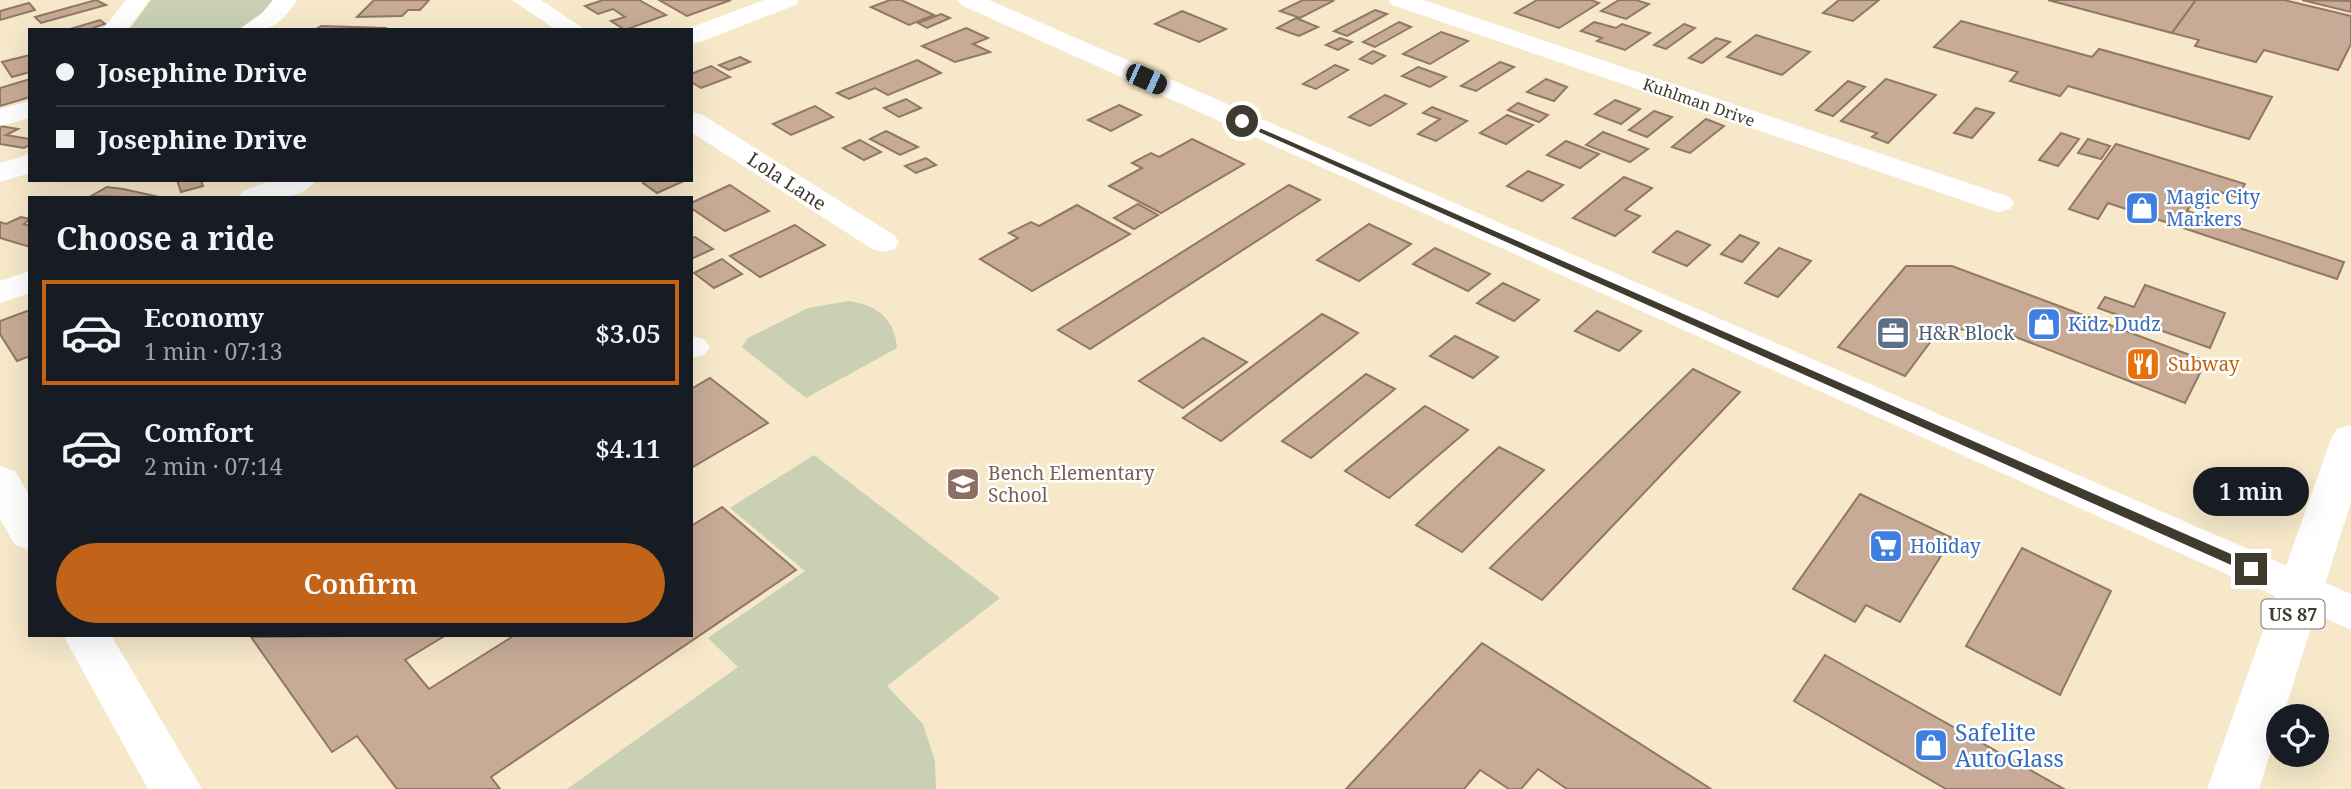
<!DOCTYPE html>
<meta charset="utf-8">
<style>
body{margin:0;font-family:"Noto Serif",serif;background:#242831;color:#f1f3f6;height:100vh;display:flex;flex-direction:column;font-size:26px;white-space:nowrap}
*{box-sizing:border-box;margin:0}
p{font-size:23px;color:#9ea1a6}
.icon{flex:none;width:38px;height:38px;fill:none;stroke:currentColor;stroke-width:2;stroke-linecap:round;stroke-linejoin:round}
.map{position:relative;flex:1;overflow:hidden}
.details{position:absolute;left:28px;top:196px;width:665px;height:441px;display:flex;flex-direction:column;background:#171b24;border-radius:0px;box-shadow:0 7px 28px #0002}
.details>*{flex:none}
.hud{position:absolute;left:28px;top:28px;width:665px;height:154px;border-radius:0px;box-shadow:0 7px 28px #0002;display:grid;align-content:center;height:154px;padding:0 28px;background:#171b24}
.tools{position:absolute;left:2266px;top:704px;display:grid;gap:14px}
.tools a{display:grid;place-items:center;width:63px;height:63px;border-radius:50%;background:#171b24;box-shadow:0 7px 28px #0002;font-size:35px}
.end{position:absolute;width:32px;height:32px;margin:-16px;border:9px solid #403b2f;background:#fff;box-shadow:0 0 0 4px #fff}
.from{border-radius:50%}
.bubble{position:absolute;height:49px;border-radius:24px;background:#171b24;box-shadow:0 7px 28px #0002;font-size:23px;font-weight:600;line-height:49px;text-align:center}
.car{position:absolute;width:21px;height:42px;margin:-21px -10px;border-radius:9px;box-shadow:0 0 5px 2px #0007;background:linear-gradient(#222 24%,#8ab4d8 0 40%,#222 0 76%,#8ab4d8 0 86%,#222 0)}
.hud b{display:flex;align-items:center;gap:24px;height:66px;font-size:26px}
.hud b+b{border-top:2px solid #363941}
.hud i{width:18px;height:18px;background:#f1f3f6}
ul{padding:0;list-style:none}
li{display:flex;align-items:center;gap:21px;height:105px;margin:0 14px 10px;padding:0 14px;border:4px solid transparent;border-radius:0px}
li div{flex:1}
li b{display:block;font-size:26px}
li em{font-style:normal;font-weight:600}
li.selected{border-color:#c16319}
li>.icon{width:63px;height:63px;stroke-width:1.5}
h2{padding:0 28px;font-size:32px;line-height:84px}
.action{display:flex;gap:14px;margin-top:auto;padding:14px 28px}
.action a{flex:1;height:80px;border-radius:42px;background:#c16319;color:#fff;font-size:28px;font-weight:600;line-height:80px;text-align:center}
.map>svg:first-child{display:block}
.green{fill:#c9d0b4}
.building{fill:#c7ab97;stroke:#917864;stroke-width:2}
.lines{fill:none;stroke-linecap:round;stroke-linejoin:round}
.minor{fill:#fff;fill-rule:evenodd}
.tertiary{fill:#fff;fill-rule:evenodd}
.secondary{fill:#fff;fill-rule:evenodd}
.primary{fill:#fff;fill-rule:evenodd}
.route{fill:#403b2f}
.labels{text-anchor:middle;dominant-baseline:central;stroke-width:5;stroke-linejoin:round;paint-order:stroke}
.far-street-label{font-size:16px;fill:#403b2f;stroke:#fff}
.shield{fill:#fff;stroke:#79766d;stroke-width:2}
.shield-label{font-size:18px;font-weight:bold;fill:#403b2f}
.street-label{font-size:19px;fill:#403b2f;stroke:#fff}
.shop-label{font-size:19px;fill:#366cbe;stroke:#fff;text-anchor:start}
.service-label{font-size:19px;fill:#4e5e75;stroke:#fff;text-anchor:start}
.food-label{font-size:19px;fill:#c56008;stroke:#fff;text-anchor:start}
.education-label{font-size:19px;fill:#785e54;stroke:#fff;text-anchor:start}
.near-shop-label{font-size:23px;fill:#366cbe;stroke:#fff;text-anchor:start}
</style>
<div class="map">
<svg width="2351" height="789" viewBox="0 0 2351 789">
<rect width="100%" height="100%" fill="#f6e8c9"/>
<g class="green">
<path d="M151 0H281L240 30H129Z"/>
<path d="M848 301C876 304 895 319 897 348L806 398 742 347 748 338 808 308Z"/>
<path d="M814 455 1000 598 887 686 923 724 935 761 936 789H567L738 667 708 638 805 571 730 508Z"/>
</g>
<g class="building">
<path d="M96 0 106 5 41 23 35 17Z"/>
<path d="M374 0H429L420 10H408L402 16 357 17Z"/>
<path d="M603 0H639L666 15 625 30 611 21 625 17 613 9 598 14 585 6Z"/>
<path d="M659 0H731L687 16Z"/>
<path d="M890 0H901L934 15 909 25 871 7Z"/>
<path d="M1303 0H1330L1333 1 1300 18 1280 11Z"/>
<path d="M1537 0H1591L1599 3 1559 28 1515 13Z"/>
<path d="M1619 0H1636L1649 4 1626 19 1601 11Z"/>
<path d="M1839 0H1879L1853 21 1823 13Z"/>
<path d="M2048 0H2196L2172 33Z"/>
<path d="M2196 0H2284L2351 16V44L2338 70 2264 50 2256 62 2195 46 2199 40 2172 33Z"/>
<path d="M2302 0 2351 1V12Z"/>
<path d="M29 3 35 10 0 20V11Z"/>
<path d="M1375 10 1387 14 1347 36 1334 31Z"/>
<path d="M1182 11 1226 29 1199 42 1155 24Z"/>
<path d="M941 14 950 18 927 28 918 23Z"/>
<path d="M1296 18 1318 27 1299 36 1277 28Z"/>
<path d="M100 20 105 24 87 30H67Z"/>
<path d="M1961 21 2092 57 2099 49 2272 97 2249 139 2068 86 2060 96 2010 81 2018 72 1934 47Z"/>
<path d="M1399 22 1411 27 1375 47 1363 42Z"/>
<path d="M1594 22 1616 28 1622 24 1650 33 1625 50 1597 41 1602 38 1581 31Z"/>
<path d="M1684 24 1695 28 1666 49 1654 45Z"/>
<path d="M321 26 387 28 315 30Z"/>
<path d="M966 28 988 38 973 44 990 52 955 62 922 46Z"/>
<path d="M1441 32 1468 41 1430 64 1403 54Z"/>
<path d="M1756 35 1810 52 1782 75 1727 57Z"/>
<path d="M1340 38 1352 42 1338 50 1326 45Z"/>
<path d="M1716 38 1730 42 1702 63 1689 58Z"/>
<path d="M1373 51 1385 56 1372 64 1360 59Z"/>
<path d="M30 55V72L12 77 2 62Z"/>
<path d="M740 57 750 62 729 70 719 65Z"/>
<path d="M917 60 941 73 888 95 875 88 849 99 837 93Z"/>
<path d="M1500 62 1514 67 1476 91 1461 86Z"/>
<path d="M1335 65 1348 70 1316 89 1303 84Z"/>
<path d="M711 66 730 77 701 88 691 82V74Z"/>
<path d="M1418 67 1446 77 1430 87 1402 76Z"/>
<path d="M30 79V97L0 106V88Z"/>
<path d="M1546 79 1567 87 1554 101 1527 92Z"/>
<path d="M1886 79 1936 95 1888 143 1872 137 1877 133 1841 121Z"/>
<path d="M1848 81 1865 87 1833 116 1816 110Z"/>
<path d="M1385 95 1406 104 1370 126 1349 117Z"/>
<path d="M906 99 921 108 899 117 884 108Z"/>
<path d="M1615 100 1640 109 1621 124 1595 114Z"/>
<path d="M1518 103 1548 115 1539 122 1508 110Z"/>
<path d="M1119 105 1141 115 1111 131 1088 120Z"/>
<path d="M815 106 833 117 791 135 773 124Z"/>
<path d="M1432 107 1467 121 1436 141 1418 134 1440 119 1423 113Z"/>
<path d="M1976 108 1994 113 1972 138 1954 133Z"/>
<path d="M1654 111 1672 117 1647 137 1629 130Z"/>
<path d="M1507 115 1533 125 1506 144 1480 133Z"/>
<path d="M1706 119 1724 126 1690 153 1672 147Z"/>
<path d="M0 126 18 129 6 135 30 139V145L24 148 0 144Z"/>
<path d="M886 131 918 147 900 155 870 139Z"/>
<path d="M1603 132 1648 149 1630 162 1586 145Z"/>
<path d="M2061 133 2079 139 2058 166 2039 160Z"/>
<path d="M1192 139 1244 164 1161 213 1109 186 1142 168 1132 163 1151 153 1159 157Z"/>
<path d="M2088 139 2110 146 2101 159 2078 153Z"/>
<path d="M860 140 881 152 864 160 843 148Z"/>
<path d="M1566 141 1599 154 1580 168 1547 155Z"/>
<path d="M2116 144 2245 184 2237 197 2217 191 2207 210 2191 205 2187 211 2344 262 2337 279 2108 203 2098 219 2069 209Z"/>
<path d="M926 158 936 165 916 173 905 166Z"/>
<path d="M1528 171 1563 185 1542 201 1507 186Z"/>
<path d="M1624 177 1652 188 1625 210 1640 216 1615 236 1573 218Z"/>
<path d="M177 180H201L203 186 181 192Z"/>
<path d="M648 180H686L657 193 643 183Z"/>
<path d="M730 185 769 211 725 231 691 208V203Z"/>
<path d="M1289 185 1320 200 1090 349 1058 330Z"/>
<path d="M107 187 123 189 164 198 91 196Z"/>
<path d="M1138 204 1158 215 1134 229 1114 218Z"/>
<path d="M1077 205 1130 234 1032 291 980 259 1018 238 1009 233 1031 222 1039 226Z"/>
<path d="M21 217 30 219 24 224 30 226V247L0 238V222L6 224Z"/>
<path d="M1369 224 1411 244 1359 281 1317 260Z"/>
<path d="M795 225 825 245 760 277 730 256Z"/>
<path d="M1677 231 1710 245 1687 266 1653 252Z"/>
<path d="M1740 235 1759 243 1742 262 1721 254Z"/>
<path d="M695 237 713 249 691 259V238Z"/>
<path d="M1435 248 1490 274 1468 291 1413 264Z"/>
<path d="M1779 248 1811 261 1778 297 1745 283Z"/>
<path d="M722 259 742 274 714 288 694 273Z"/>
<path d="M1906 266H1952L2206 361 2185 403 1998 330 1940 329 1905 376 1838 347Z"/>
<path d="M1503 283 1539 300 1514 321 1477 303Z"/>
<path d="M2145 285 2225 313 2210 348 2098 308 2105 297 2134 307Z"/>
<path d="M30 310V356L17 361 0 334V321Z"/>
<path d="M1597 311 1641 331 1619 351 1575 331Z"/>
<path d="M1322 314 1358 333 1221 441 1183 418Z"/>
<path d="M1455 336 1498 357 1473 378 1430 356Z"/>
<path d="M1203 338 1247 362 1183 408 1139 381Z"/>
<path d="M1693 369 1740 392 1542 600 1490 568Z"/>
<path d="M1366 374 1395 389 1311 458 1282 441Z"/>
<path d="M710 378 768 423 691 468V389Z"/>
<path d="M1425 406 1468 430 1389 498 1345 471Z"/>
<path d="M1499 447 1544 470 1462 552 1416 525Z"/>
<path d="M1860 494 1952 538 1900 622 1866 605 1855 622 1793 589Z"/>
<path d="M722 507 796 570 491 777 500 789H397L357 736 332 752 251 637 446 635 405 660 429 689 515 635H691V526Z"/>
<path d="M2022 548 2111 591 2060 695 1966 646Z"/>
<path d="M1482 643 1711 789H1567L1538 769 1521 789H1509L1480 770 1464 789H1346Z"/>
<path d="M1825 655 2064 789H1946L1794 701Z"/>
</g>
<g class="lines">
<g class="minor">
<path d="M126 0H150L127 30H102Z"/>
<path d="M273 0H297C277 29 272 30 238 30L262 13Z"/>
<path d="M512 0H541L586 30H556Z"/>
<path d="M957 0H989L2351 594V630L961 5Z"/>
<path d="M1388 0H1423L2010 197 2014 203 2010 209 1999 212 1988 209 1392 5Z"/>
<path d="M30 101V118L0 126V109Z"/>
<path d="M691 112 701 114 894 235 899 242 894 249 883 252 872 249 691 132Z"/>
<path d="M30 154V173L0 182V163Z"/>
<path d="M691 336 704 339 710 347 704 355 691 358Z"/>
</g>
<g class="tertiary">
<path d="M0 466 15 471 30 496V550L15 545 0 519Z"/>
<path d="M63 635H111L202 789H148Z"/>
</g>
<g class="secondary">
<path d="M764 0H799L796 5 700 42 691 44V30H684Z"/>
<path d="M272 180H316C301 203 262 198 238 198L243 191Z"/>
<path d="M30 271V293L0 303V281Z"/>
</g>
<path class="primary" d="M2351 425V502L2283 716H2278V728L2259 789H2207L2331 439 2337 429Z"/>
</g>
<path class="route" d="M1239 119 2256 565 2258 569 2251 574 2247 572 1239 123Z"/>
<defs>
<g id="shop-square" transform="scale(1.75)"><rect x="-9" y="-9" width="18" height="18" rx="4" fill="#3f7fe0" stroke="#fff"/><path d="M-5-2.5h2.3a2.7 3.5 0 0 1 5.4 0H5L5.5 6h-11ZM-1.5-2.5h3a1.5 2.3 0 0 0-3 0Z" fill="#fff"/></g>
<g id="office-square" transform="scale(1.75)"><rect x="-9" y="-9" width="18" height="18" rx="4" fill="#5c6f8a" stroke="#fff"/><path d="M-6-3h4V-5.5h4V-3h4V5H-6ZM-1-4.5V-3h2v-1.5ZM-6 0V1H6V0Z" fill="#fff"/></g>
<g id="restaurant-square" transform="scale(1.75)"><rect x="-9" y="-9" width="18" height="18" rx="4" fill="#e8710a" stroke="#fff"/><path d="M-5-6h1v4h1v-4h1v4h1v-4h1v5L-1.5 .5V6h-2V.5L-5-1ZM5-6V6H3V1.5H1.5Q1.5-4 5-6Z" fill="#fff"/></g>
<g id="school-square" transform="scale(1.75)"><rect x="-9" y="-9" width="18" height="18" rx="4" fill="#8d6e63" stroke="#fff"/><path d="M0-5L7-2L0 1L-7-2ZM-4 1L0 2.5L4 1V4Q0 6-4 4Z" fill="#fff"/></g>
<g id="supermarket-square" transform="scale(1.75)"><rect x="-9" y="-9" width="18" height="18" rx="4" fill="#3f7fe0" stroke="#fff"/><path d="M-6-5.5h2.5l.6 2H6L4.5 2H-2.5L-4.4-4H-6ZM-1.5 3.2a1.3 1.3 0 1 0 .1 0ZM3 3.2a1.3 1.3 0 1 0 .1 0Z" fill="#fff"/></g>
</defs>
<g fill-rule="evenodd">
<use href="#shop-square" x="2142" y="208"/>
<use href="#shop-square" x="2044" y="324"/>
<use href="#office-square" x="1893" y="333"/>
<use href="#restaurant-square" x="2143" y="364"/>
<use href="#school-square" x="963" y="484"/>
<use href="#supermarket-square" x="1886" y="546"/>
<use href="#shop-square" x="1931" y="745"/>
</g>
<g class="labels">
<g class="far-street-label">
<text transform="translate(1699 102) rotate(19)">Kuhlman Drive</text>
</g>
<rect class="shield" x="2261.5" y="599.5" width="63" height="29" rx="5"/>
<g class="shield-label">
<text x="2293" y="614">US 87</text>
</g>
<g class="street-label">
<text transform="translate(787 181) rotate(33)">Lola Lane</text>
</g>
<g class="shop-label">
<text x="2166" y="197">Magic City<tspan x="2166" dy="22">Markers</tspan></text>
<text x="2068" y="324">Kidz Dudz</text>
<text x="1910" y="546">Holiday</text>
</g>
<g class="service-label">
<text x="1918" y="333">H&amp;R Block</text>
</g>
<g class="food-label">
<text x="2168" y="364">Subway</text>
</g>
<g class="education-label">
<text x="988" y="473">Bench Elementary<tspan x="988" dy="22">School</tspan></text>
</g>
<g class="near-shop-label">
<text x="1955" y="732">Safelite<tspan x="1955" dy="26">AutoGlass</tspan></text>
</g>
</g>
</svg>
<div class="tools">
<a><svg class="icon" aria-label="locate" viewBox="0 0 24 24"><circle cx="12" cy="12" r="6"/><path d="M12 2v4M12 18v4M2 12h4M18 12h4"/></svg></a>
</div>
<i class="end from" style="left:1242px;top:121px"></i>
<i class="end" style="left:2251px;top:569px"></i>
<div class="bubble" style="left:2193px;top:467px;width:116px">1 min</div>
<i class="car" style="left:1146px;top:79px;rotate:114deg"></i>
<div class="hud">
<b><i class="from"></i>Josephine Drive</b>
<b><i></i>Josephine Drive</b>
</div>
<section class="details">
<h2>Choose a ride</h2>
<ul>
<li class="selected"><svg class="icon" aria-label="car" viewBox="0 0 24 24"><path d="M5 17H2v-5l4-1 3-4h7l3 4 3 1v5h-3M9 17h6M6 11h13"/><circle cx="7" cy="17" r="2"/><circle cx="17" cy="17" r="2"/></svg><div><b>Economy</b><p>1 min · 07:13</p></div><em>$3.05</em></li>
<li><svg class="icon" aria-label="car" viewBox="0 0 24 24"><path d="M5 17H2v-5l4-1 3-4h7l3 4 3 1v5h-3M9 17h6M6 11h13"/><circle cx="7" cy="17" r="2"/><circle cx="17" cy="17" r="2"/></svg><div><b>Comfort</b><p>2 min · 07:14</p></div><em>$4.11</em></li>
</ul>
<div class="action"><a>Confirm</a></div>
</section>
</div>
